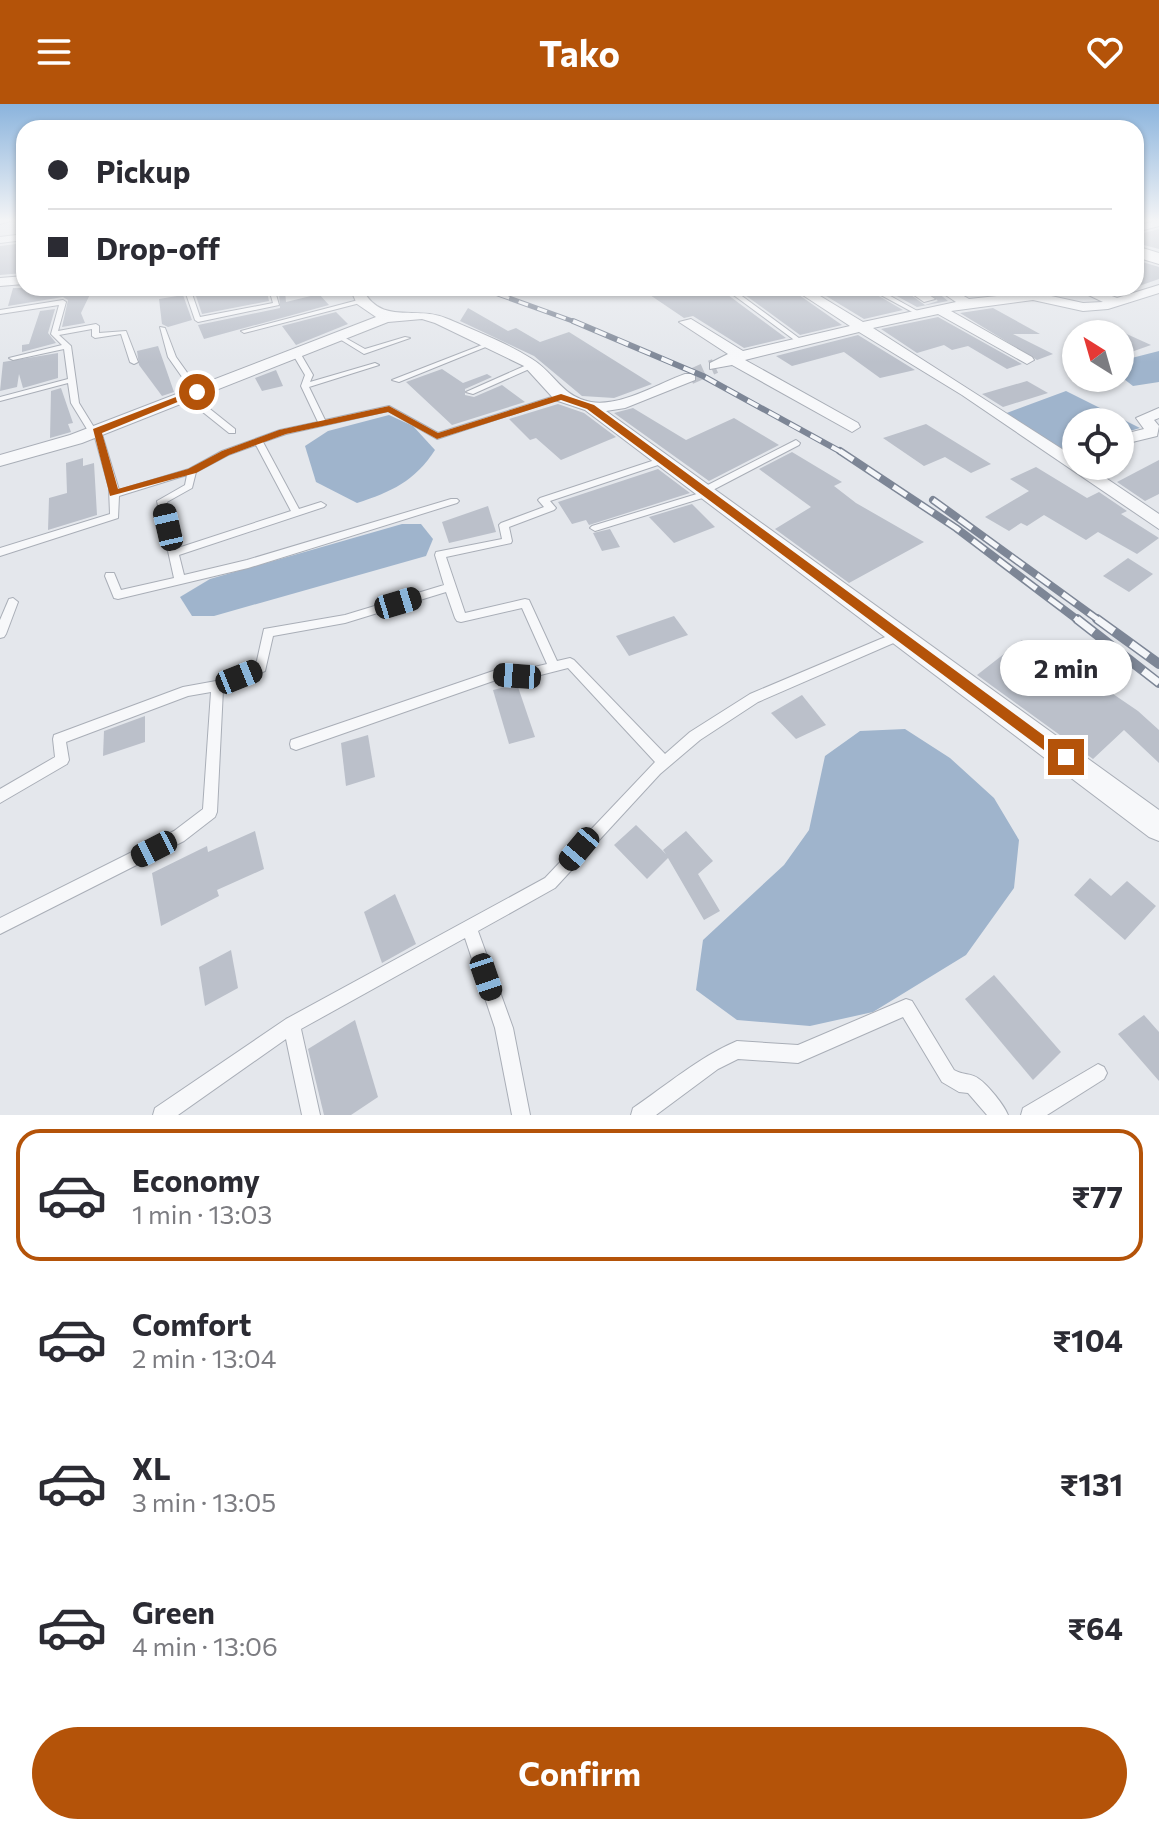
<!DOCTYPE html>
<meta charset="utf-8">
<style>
body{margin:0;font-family:Commissioner,sans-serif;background:#f7f7f7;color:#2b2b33;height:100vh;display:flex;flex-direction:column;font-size:30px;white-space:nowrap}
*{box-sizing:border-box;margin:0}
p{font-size:26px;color:#7c7c81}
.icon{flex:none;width:44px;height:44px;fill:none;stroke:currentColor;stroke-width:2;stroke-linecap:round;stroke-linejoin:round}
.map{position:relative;height:1011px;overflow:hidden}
.panel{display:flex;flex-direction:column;background:#fff;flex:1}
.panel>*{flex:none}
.banner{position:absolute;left:16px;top:16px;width:1128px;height:176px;border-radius:24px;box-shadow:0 2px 6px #0004;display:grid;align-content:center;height:176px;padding:0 32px;background:#fff}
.needle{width:52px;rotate:323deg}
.tools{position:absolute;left:1062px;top:216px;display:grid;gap:16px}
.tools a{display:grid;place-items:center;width:72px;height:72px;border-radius:50%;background:#fff;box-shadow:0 2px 6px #0004;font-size:40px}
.end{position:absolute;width:36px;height:36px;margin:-18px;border:10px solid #b45309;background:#fff;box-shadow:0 0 0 4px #fff}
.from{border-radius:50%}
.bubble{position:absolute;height:56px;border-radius:28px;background:#fff;box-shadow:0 2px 6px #0004;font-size:26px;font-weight:700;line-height:56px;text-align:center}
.car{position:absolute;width:24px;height:48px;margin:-24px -12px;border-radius:10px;box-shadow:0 0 6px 2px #0007;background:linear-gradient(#222 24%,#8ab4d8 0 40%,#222 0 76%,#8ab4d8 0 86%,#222 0)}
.banner b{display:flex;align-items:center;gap:28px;height:76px;font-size:30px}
.banner b+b{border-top:2px solid #e1e1e2}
.banner i{width:20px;height:20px;background:#2b2b33}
ul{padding:14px 0 0;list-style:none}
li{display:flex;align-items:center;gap:24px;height:132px;margin:0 16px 12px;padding:0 16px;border:4px solid transparent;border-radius:24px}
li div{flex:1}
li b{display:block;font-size:30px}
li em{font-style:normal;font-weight:700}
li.selected{border-color:#b45309}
li>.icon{width:72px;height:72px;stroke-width:1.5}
.primary-button{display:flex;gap:16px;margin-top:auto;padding:16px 32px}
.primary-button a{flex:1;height:92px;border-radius:48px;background:#b45309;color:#fff;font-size:32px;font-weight:700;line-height:92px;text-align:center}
header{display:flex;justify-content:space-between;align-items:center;height:104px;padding:0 32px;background:#b45309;color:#fff;font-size:36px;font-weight:700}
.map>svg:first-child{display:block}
.water{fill:#9fb4cc}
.building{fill:#bbc0ca}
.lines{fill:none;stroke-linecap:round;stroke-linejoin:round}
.street-tunnel{stroke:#bfc3cb;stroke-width:15;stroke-dasharray:15 8;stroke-linecap:butt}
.lane-casing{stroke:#a9aeb7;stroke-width:2}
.street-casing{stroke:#a9aeb7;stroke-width:2}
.secondary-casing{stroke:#a9aeb7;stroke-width:2}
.lane{fill:#f7f8fa;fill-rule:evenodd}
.street{fill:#f7f8fa;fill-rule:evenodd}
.secondary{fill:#fff;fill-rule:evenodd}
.rail-far3-casing{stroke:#7d8696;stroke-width:5}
.rail-far2-casing{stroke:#7d8696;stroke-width:6}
.rail-far1-casing{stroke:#7d8696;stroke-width:8}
.rail-casing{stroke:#7d8696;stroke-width:10}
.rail-far3{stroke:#f4f6f9;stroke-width:3;stroke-dasharray:10;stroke-linecap:butt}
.rail-far2{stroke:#f4f6f9;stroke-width:4;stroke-dasharray:12;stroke-linecap:butt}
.rail-far1{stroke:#f4f6f9;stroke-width:5;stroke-dasharray:16;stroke-linecap:butt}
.rail{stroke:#f4f6f9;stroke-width:7;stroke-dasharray:21;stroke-linecap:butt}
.route{fill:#b45309}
</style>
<header><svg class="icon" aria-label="menu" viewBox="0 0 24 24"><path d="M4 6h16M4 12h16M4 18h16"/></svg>Tako<svg class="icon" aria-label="heart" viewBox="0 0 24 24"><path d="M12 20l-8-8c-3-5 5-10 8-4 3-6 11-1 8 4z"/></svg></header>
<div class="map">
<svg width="1159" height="1011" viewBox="0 0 1159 1011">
<rect width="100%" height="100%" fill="#e4e7ec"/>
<g class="water">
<path d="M1159 247V278L1133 282 1120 272V257Z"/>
<path d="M1066 287 1140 324 1120 330V318H1076V341L1063 345 1004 310Z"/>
<path d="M389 311 413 322 435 346C415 377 391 388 357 399L316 378 305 342 328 327Z"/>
<path d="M402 420H421L433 435 426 452 214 512H192L180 493 210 475Z"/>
<path d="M905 625 950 654 994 694 1019 736 1014 784 966 851 873 908 810 922 737 916 696 886 703 836 784 761 809 726 825 652 860 627Z"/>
</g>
<g class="building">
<path d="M1159 125V145L1136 139V131Z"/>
<path d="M24 139V169L0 171V142Z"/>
<path d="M1136 156 1159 163V175L1136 183Z"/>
<path d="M13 184H93L81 209 85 219 62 223 68 196 63 193 8 202Z"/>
<path d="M214 184H266L269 197 202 210 195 189Z"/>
<path d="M716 184 728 191 786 234 744 244 693 212 684 214 650 191Z"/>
<path d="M759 184H789L842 221 800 231 741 188Z"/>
<path d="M813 184H865L903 206 864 215Z"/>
<path d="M882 184H901L925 201 938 197 924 184H932L948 197 917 203Z"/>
<path d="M285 187 286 198 319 190 329 201 204 235 198 221 280 204 279 189Z"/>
<path d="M183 191 192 216 168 223 162 220 159 195Z"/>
<path d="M468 204 508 227 516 224 540 238 569 228 652 280 614 294 582 292 534 252 460 217Z"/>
<path d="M993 204 1040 230H1013L1053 250 1037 256 960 209Z"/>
<path d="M55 205 48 229 56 239 22 248V241L29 240 40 207Z"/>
<path d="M336 208 348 220 296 241 282 222Z"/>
<path d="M938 213 1022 260 1007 265 968 242 952 246 944 241 917 249 881 225Z"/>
<path d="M1120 227 1151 241 1120 252Z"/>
<path d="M858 231 915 266 880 274 844 248 792 262 776 252Z"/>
<path d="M158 242 174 288 162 292 139 261 137 247Z"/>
<path d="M58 249V274L23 284 19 270 17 283 0 287 3 258Z"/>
<path d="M442 265 463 279 487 270 492 273 465 285V291L474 293 502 281 525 298 452 321 406 278Z"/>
<path d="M276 266 283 282 262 287 255 274Z"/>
<path d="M1027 277 1048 289 1003 303 982 290Z"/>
<path d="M61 284 73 319 68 320 71 328 50 334 51 287Z"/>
<path d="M558 300 584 309 616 333 561 356 536 334 530 336 509 315Z"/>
<path d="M633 304 686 336 734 314 779 341 709 377 614 309Z"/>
<path d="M926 320 991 360 971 369 945 353 924 362 883 334Z"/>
<path d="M792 348 842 378 834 382 856 399 924 438 849 479 775 425 811 403 759 365Z"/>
<path d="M83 354V362L94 359 97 411 48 426 49 394 67 389 66 359Z"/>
<path d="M1159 356V390L1145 397 1117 378Z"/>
<path d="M1036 363 1087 394 1099 388 1127 407 1121 410 1159 434 1137 450 1098 428 1086 436 1044 411 1027 422 1021 419 1009 427 985 413 1029 387 1010 375Z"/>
<path d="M658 365 690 389 589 421 586 416 572 420 558 398Z"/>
<path d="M692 400 715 423 674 439 649 413Z"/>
<path d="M488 402 496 428 449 439 442 418Z"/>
<path d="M610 425 620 443 602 447 593 429Z"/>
<path d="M1128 454 1153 470 1129 488 1103 472Z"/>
<path d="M674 512 688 531 629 552 616 532Z"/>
<path d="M1022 536 1066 567 1072 562 1138 607 1159 626V659L1124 626 1093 655 977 571Z"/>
<path d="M517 580 535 633 509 640 493 586Z"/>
<path d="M802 591 826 621 796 635 771 609Z"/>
<path d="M145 612V638L103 652 104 627Z"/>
<path d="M368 631 375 673 346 682 341 639Z"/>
<path d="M636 721 666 750 663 746 686 727 713 757 698 770 720 807 704 816 668 754 647 775 614 741Z"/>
<path d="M255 727 264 765 217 786 219 792 161 822 152 769 207 742 208 748Z"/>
<path d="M1090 774 1111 792 1127 777 1156 802 1125 836 1074 791Z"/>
<path d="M395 790 416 840 382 859 364 808Z"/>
<path d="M231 846 238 884 205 902 199 863Z"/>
<path d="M994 871 1061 948 1033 976 965 895Z"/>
<path d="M1144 911 1159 928V977L1118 930Z"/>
<path d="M355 916 378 993 351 1011H324L308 945Z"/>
</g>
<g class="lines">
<path class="street-tunnel" d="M690 273 715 262"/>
<g class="lane-casing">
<g id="lane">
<path d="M184 184H190L200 213 273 199 269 185 284 184 275 187 279 201 198 218 195 216Z"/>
<path d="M724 184H731L803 237 797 238Z"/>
<path d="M868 184H876L921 209 916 210Z"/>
<path d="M1011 184H1019L1036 192 1031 193Z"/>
<path d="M362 195 365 197 364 198 244 229 241 227Z"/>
<path d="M63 196 66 198 58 227 96 220 99 222V229L126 227 138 258 134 260 130 258 121 230 95 234 92 232V225L59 231 71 242 79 299 95 325 101 327 119 386 189 365 222 347 280 326 318 318 301 282 305 271 292 249 296 247H299L313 271 310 278 375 259 379 261 309 283 325 316 389 302 438 329 558 291 565 293 437 335 388 307 286 330 263 338 299 405 321 398 326 401 324 403 179 451 184 471 247 456 451 395H457L459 397 457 399 248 464 118 495 114 494 105 472 106 469H114L121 486 174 474 157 397 185 381 187 371 119 392 118 414 0 452V444L110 410 109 384 94 330H90L71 299 68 279 0 297V293L68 275 64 245 13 256 9 254 62 241 51 230 59 201 0 210V206ZM256 341 291 407 178 444 167 398 192 384 196 368 228 351Z"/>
<path d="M160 223 165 224 176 253 201 288 200 290H194L168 253Z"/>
<path d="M338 232H342L365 245 405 233 410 234 364 250 338 234Z"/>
<path d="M487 239 493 240 399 278 392 276Z"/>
<path d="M529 260 536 262 473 290 466 288Z"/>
<path d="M184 289H190L235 325V329H229L184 293Z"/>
<path d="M796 336 800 339 799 341 709 388 711 390 709 392 595 427 590 424 592 422 700 389V385Z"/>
<path d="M661 354 665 357 664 359 550 397 556 404 554 406 509 423 512 437 511 439 446 453 465 509 525 495 529 496 557 557 570 554 574 556 665 650 690 628 750 590 897 528H905L907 531 905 534 758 598 700 636 660 670 555 784 478 827 513 924 530 1011H512L495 924 465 834 301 925 320 1011H302L286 935 178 1011H153L155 1004 286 915 545 774 655 658 568 564 517 577 496 576 296 646 291 644 290 640 291 636 496 566 517 567 547 560 522 504 461 518 457 517 455 514 446 488 345 519 273 532 265 567 223 585 217 708 215 713 184 737 0 830V814L174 727 203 705 211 588 188 592 66 638 69 656 67 660 0 699V685L55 653 53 635 54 631 183 583 216 577 256 561 264 525 345 511 444 481 435 451 436 448 502 435 499 421 501 419 544 403 538 396 540 394Z"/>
<path d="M13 494 18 498 6 530 4 533 0 534V516L9 495Z"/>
<path d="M906 895 912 897 954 966C962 971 972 969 979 975 988 981 1004 1001 1008 1011H987L968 989 959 988 942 978 903 913 798 959 738 955 718 965 656 1011H631L633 1004C667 981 699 953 737 937L798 941Z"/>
<path d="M1098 960 1104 963 1107 969 1104 975 1047 1011H1021L1023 1004Z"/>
</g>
</g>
<g class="street-casing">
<g id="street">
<path d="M0 116H14L0 120Z"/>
<path d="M1159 116V122L1136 128V122Z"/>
<path d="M24 130V136L0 139V133Z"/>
<path d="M24 172V180L0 182V174Z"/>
<path d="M1159 181V189L1108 205 1083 207 1033 196 951 207 1032 253 1034 256 1027 260 938 210 873 224 1076 354V362H1088L1159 410V425L962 291 859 228 745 256 858 319 860 323 852 328 732 261 710 265V259L728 250 679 218 691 215 743 247 850 222 792 184H807L863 218 956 198 935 184H950L969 195 1033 188 1083 199 1103 198 1074 184H1091L1117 194Z"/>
<path d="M350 184H362C381 223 416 200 448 215 476 227 507 239 532 255 555 269 562 293 591 298 621 303 657 280 685 270H695V276L625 304 606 307 1159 706V737L1149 733 585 306 555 296 524 262 435 219 422 215 388 218 82 339 0 362V351L70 331 376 213 357 200Z"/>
<path d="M904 184H919L935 195 924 198Z"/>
<path d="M1159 304V314L1154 316 1159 322 1157 332 1120 341V331L1144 325 1136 314Z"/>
</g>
</g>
<g class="secondary-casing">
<path id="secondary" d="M1136 142 1159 149V160L1136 153Z"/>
</g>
<use href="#lane" class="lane"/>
<use href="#street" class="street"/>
<use href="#secondary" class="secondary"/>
<g class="rail-far3-casing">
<path id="rail-far3" d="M481 184 578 219"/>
</g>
<g class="rail-far2-casing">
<path id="rail-far2" d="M573 217 703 272 843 349"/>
</g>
<g class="rail-far1-casing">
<g id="rail-far1">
<path d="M840 347 956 424 1079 517"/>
<path d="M933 396 1100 517"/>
</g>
</g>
<g class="rail-casing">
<g id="rail">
<path d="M1077 515 1159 579"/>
<path d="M1097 515 1159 560"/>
</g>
</g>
<use href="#rail-far3" class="rail-far3"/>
<use href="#rail-far2" class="rail-far2"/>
<use href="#rail-far1" class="rail-far1"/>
<use href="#rail" class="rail"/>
</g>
<linearGradient id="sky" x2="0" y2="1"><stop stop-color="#8bb4dd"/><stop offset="0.45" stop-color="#f3f4f6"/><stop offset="1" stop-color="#f3f4f6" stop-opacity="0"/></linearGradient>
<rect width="1159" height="258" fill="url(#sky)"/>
<path class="route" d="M194 286 202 288 102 329 118 385 188 365 222 347 279 326 389 302 438 329 561 290 594 301 1073 653 1066 660 1060 658 587 305 561 296 437 335 388 308 286 330 229 351 196 369 110 392 93 325Z"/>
</svg>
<div class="tools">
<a><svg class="needle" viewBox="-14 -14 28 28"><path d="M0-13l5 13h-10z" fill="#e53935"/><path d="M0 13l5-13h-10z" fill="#7c7c81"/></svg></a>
<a><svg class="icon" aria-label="locate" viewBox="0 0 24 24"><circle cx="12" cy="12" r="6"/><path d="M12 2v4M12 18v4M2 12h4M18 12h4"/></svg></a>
</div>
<i class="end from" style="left:197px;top:288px"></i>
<i class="end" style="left:1066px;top:653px"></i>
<div class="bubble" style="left:1000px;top:536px;width:132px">2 min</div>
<i class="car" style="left:168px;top:423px;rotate:347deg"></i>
<i class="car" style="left:398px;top:499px;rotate:73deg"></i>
<i class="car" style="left:517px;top:572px;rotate:274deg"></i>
<i class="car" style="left:239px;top:573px;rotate:68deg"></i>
<i class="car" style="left:154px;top:745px;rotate:243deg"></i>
<i class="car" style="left:579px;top:745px;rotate:220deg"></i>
<i class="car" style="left:486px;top:873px;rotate:161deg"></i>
<div class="banner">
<b><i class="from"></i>Pickup</b>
<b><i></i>Drop-off</b>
</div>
</div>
<section class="panel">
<ul>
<li class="selected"><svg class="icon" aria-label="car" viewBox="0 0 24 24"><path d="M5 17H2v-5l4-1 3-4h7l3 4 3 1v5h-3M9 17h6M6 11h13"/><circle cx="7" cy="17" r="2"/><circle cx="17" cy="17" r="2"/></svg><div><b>Economy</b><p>1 min · 13:03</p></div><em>₹77</em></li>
<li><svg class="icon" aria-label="car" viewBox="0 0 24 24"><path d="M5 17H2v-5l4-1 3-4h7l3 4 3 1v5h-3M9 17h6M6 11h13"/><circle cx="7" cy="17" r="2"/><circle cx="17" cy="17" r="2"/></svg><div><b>Comfort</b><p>2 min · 13:04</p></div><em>₹104</em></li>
<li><svg class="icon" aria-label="car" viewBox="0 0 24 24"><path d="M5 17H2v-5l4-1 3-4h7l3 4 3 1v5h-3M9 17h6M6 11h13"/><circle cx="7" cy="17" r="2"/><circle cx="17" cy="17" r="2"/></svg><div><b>XL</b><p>3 min · 13:05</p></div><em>₹131</em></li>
<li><svg class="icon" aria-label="car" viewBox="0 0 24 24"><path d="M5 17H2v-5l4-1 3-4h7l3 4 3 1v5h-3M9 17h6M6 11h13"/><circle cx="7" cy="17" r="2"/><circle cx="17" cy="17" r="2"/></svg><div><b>Green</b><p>4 min · 13:06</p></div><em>₹64</em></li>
</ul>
<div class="primary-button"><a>Confirm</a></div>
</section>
